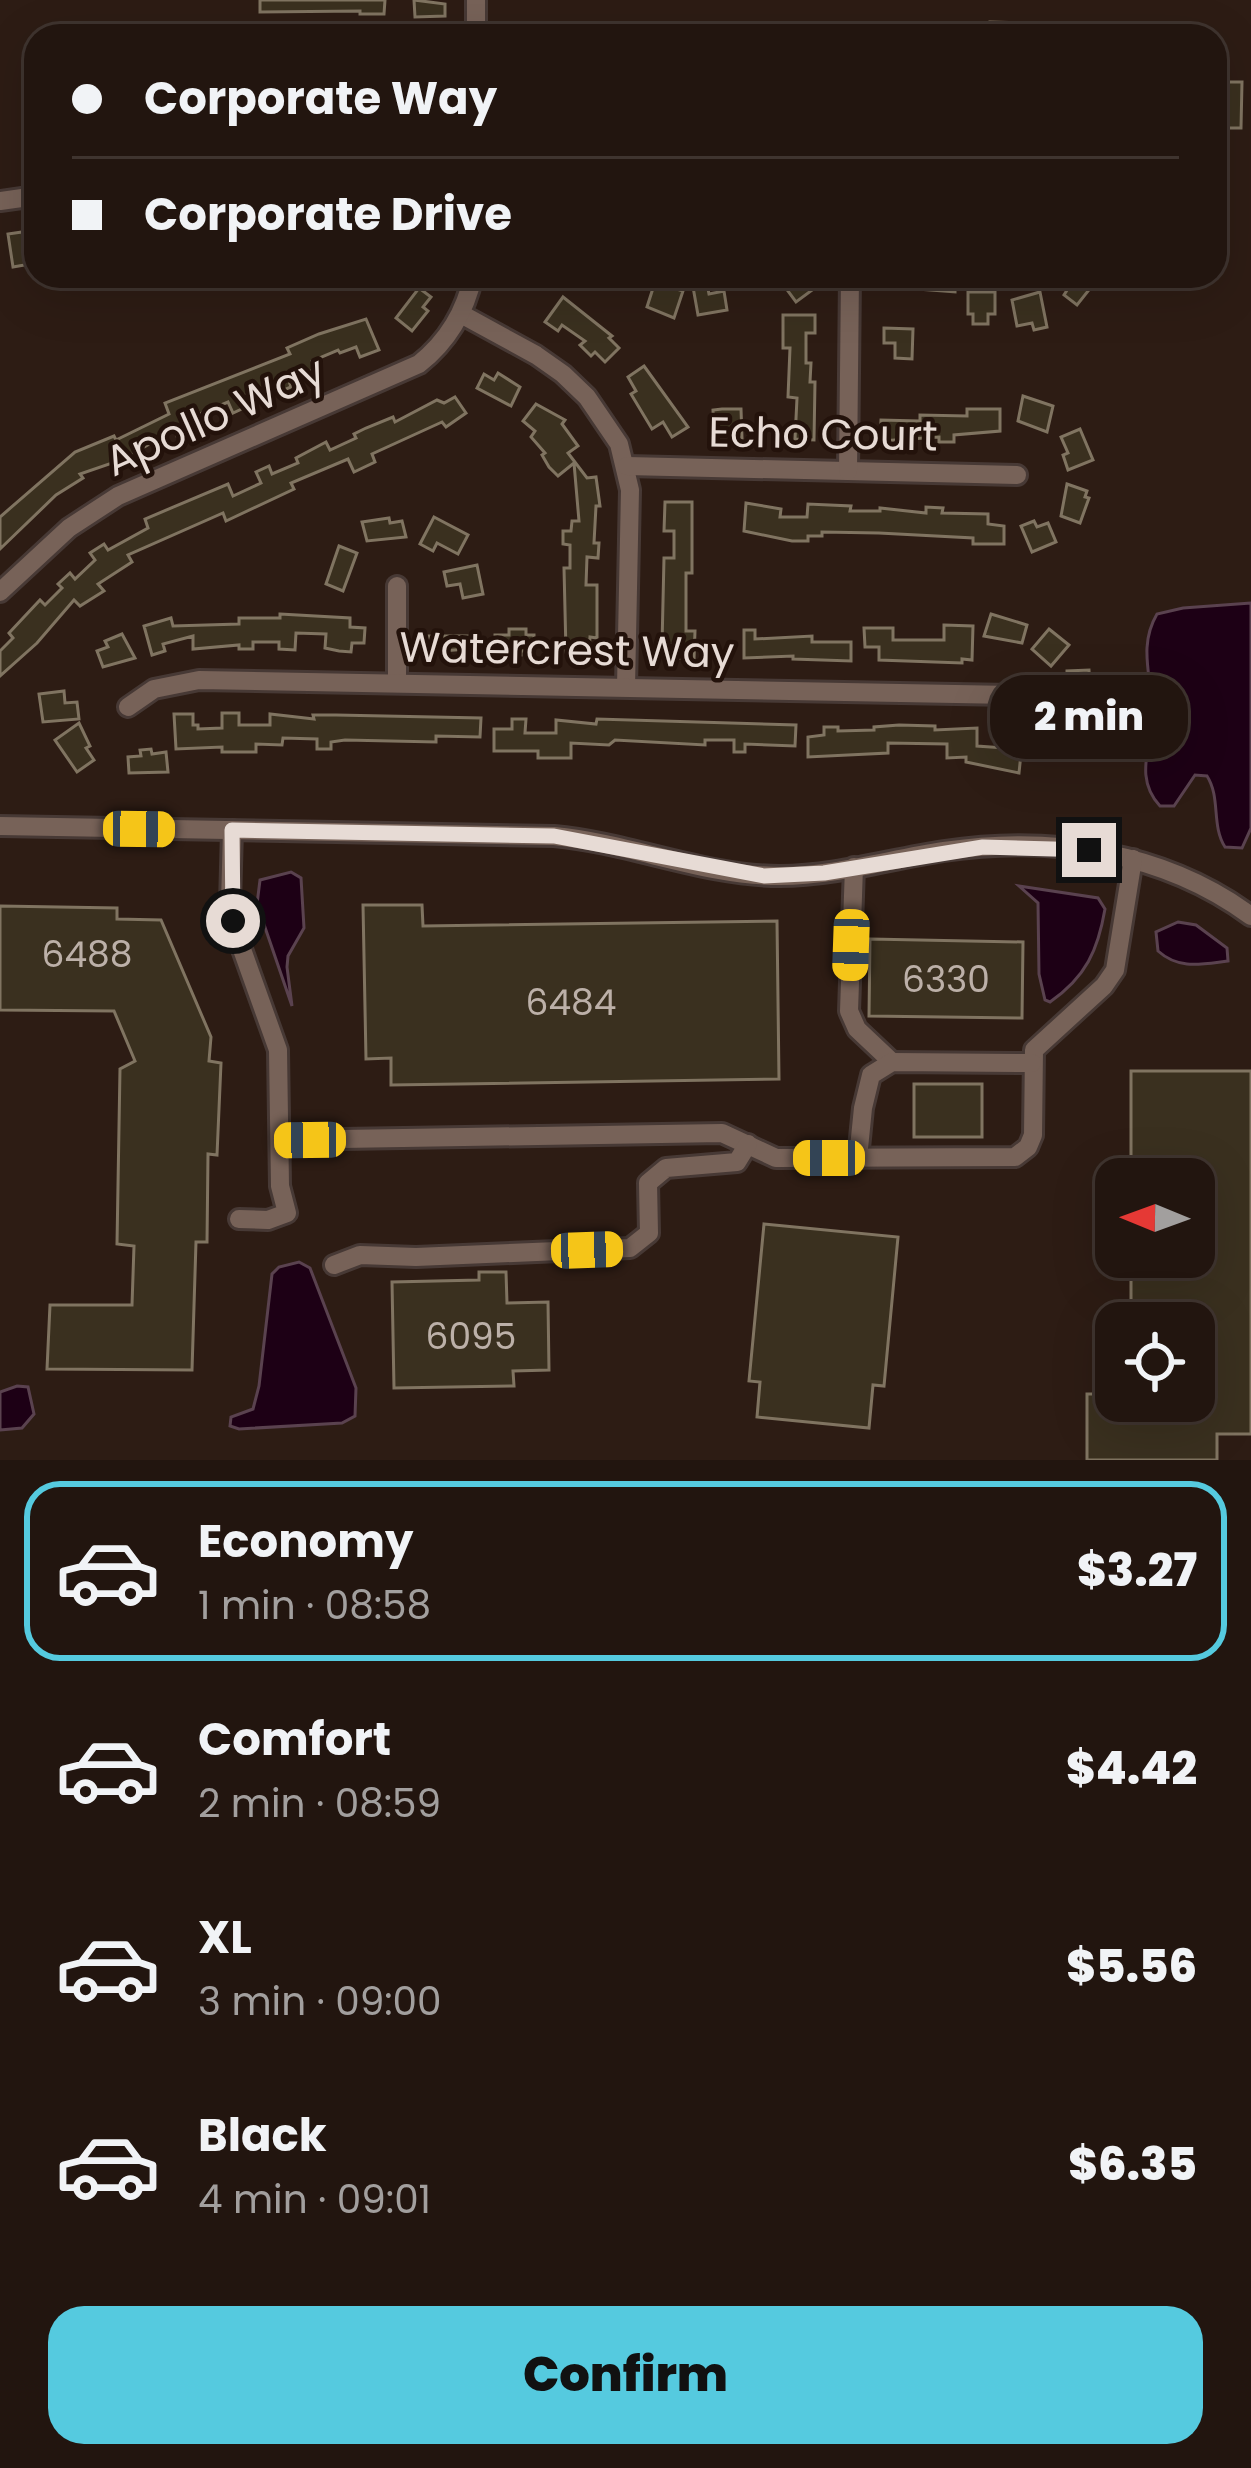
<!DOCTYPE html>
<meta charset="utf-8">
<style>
body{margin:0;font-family:Poppins,sans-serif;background:#2a1e18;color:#f1f3f6;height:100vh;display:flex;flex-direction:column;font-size:45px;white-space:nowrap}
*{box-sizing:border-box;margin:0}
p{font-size:39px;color:#a29f9e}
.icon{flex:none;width:66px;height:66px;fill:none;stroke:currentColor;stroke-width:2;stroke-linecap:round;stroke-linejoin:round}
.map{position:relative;height:1460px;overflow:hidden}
.details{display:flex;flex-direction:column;background:#22150f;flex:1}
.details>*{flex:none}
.banner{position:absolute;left:24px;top:24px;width:1203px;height:264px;border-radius:36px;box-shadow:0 12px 48px #0002,0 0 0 3px #3f342f;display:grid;align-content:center;height:264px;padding:0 48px;background:#22150f}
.needle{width:78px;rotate:271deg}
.buttons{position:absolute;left:1095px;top:1158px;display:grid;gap:24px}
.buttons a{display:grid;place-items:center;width:120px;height:120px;border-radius:24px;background:#22150f;box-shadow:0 12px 48px #0002,0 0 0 3px #3f342f;font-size:60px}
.end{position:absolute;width:54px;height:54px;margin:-27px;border:15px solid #e7dbd5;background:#111;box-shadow:0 0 0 6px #111}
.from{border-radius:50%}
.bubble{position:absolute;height:84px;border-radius:36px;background:#22150f;box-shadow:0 12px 48px #0002,0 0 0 3px #3f342f;font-size:39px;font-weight:800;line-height:84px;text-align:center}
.car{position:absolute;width:36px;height:72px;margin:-36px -18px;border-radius:15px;box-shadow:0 0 9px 3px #0007;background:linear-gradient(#f5c518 24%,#345 0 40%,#f5c518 0 76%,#345 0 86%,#f5c518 0)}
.banner b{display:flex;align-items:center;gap:42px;height:114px;font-size:45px}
.banner b+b{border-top:3px solid #3f342f}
.banner i{width:30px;height:30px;background:#f1f3f6}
ul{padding:21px 0 0;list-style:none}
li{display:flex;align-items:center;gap:36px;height:180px;margin:0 24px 18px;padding:0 24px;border:6px solid transparent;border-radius:36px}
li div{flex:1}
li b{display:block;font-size:45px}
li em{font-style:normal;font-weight:800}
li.active{border-color:#55cadf}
li>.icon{width:108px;height:108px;stroke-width:1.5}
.primary-button{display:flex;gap:24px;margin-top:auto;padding:24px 48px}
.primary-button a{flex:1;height:138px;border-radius:36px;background:#55cadf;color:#111;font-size:48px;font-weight:800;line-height:138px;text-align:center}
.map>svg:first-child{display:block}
.water{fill:#1d0015;stroke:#5a424f;stroke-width:3}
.building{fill:#3a301f;stroke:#807461;stroke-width:3}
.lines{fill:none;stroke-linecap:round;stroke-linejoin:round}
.minor-casing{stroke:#473935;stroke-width:24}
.minor{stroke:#776258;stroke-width:18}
.route{stroke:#e7dbd5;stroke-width:15}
.labels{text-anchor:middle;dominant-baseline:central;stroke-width:9;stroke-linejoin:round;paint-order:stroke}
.number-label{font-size:36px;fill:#bcb0a8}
.street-label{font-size:42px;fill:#e7dbd5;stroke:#23120b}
</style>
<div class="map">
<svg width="1251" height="1460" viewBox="0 0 1251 1460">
<rect width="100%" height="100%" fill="#2d1c14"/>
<g class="water">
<path d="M1251 603V828L1242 848 1225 847C1211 825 1221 798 1207 776L1195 775 1174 806H1160C1134 778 1151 748 1152 716 1153 679 1137 648 1157 614L1183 608Z"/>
<path d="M291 872 301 878 304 928 288 956 287 967 292 1006 257 904 260 880Z"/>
<path d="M1019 886 1098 898 1105 909C1098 950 1086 977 1050 1002L1045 1000 1039 974 1038 903Z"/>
<path d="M1178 922 1196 925 1227 948 1228 961C1202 964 1179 970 1158 951L1156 932Z"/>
<path d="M299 1262 310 1268 356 1388 355 1416 342 1423 239 1429 230 1426 231 1417 253 1409 259 1386 272 1274 279 1267Z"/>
<path d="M17 1386 28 1387 34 1414 22 1428 0 1430V1392Z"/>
</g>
<g class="building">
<path d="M260 0H385L384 14H360V11L260 12Z"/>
<path d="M414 0 445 4V16L415 17Z"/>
<path d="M990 22 1098 25V36H990Z"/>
<path d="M691 25 728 27V36H691Z"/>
<path d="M1224 82H1242L1241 128H1224Z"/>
<path d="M22 232 24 242 36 240V263L13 267 8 234Z"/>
<path d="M793 276H812L819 285 796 302 782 283Z"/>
<path d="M879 276H955V292L879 286Z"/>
<path d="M1076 276H1090L1096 281 1077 305 1064 295Z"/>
<path d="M655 282 683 291 674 318 647 307Z"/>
<path d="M707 284 709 294 724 291 727 310 698 315 693 287Z"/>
<path d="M419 288 431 297 423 307 428 311 412 331 396 318Z"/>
<path d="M968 292H995V314H988V324H973V314H968Z"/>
<path d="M1040 292 1047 327 1034 330 1032 323 1017 326 1012 300Z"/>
<path d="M563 297 612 336 609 338 619 348 605 362 595 352 591 356 580 345 585 341 562 325 558 331 545 322Z"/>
<path d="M783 315H815V333H806V363H811L810 382H815L814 440 795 439 797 398 788 397 790 348H783Z"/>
<path d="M366 319 379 350 360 357 356 347 340 353 338 350 312 361 315 369 289 381 291 387 277 393 274 384 243 396 248 406 233 413 228 402 190 418 194 429 177 436 175 429 124 459 80 474 83 478 56 495 0 549V517L75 452 114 436 116 440 169 414 165 403 290 354 287 348 319 334Z"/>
<path d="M884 328 913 329 912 359 895 358V343H884Z"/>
<path d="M644 366 688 427 672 437 663 422 652 429 631 394 636 391 628 377Z"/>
<path d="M498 373 520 387 511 406 477 388 484 374 494 380Z"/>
<path d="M1023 396 1053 406 1047 432 1018 421Z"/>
<path d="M455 397 466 413 446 427 442 422 372 454 375 462 354 472 348 459 291 483 294 489 226 521 223 513 128 555 132 562 98 584 104 591 80 606 74 600 37 643 0 676V651L13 638 9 633 40 600 45 605 62 588 58 584 70 573 75 579 95 560 90 553 104 544 108 550 148 528 145 519 228 484 233 496 261 483 256 472 269 466 272 474 298 463 296 458 326 442 330 450 356 438 354 434 366 428 393 417 395 422 437 400 444 403Z"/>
<path d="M536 404 565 420 562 424 578 446 568 453 587 478 596 477 600 506H596L594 543H599L598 558 587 557 586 585H597V638L590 637 589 652H566L564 568H570V545L563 544V531H571L572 521H579L574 463 558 476 549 467 542 455 545 453 531 437 535 431 523 421Z"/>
<path d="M722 409H741L742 438 714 434 713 410Z"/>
<path d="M967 409H1000V431L954 435V442H939V437L880 441 881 420 920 421V415L967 416Z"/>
<path d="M1080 429 1093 460 1068 470 1063 455 1068 453 1061 437Z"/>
<path d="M1067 484 1087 491 1085 497 1089 498 1080 523 1061 516Z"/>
<path d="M665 502H692V573H686V631H695L694 659 675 658 676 645H662L664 558H674V531H664Z"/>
<path d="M746 503 781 509 780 517H807L808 504 851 506 850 511H880V508L926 513V507L943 508 942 513 988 514V524L1004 526V544H973V538L879 533 822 532V536H808V541H792L744 531Z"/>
<path d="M434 517 468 535 458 554 437 543 433 551 420 544Z"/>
<path d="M389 518 390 523 402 521 406 537 367 541 362 522Z"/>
<path d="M1034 521 1037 527 1048 523 1056 542 1032 552 1021 526Z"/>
<path d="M339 546 357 553 343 591 326 584Z"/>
<path d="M477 565 483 594 463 598 460 584 447 586 444 572Z"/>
<path d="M280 614 350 618V627L365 628 364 643H352L351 652 339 651 325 648 326 634 296 633 295 650 279 649V642H253V649H239V645L193 649V636L163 644 165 651 152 655 144 626 171 618 173 626 239 624V618H280Z"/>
<path d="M991 614 1027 625 1022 643 984 636Z"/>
<path d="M944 625 973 626 972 660 962 659V663L879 660V647H865L864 628H893V640H944Z"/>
<path d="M509 629H526V635H534V651H521V655H495V635H509Z"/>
<path d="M1049 629 1069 645 1051 666 1032 649Z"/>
<path d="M744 630H755V639L812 636V642H851V661L793 659V656L744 658Z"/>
<path d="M122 634 135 658 103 667 97 651 108 647 105 641Z"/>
<path d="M429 636H467V649L429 652Z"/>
<path d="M1089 670 1091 709H1083V714L1067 715V671Z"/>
<path d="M64 691 65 703 77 702 79 719 43 722 39 694Z"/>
<path d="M222 713H239V725H270V714L314 719 313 715H336L481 718 480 737 436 736V742L345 740 331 742V749H317V739L283 738 282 745 256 744V752H222V747L176 749 174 714H193V725H198V729L222 728Z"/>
<path d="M512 719H526L525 733H556V720L596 724 597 719 796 725 795 746 745 744V752H734V740H705V745L615 740 609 745 571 743V758H538V751H494V729H512Z"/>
<path d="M79 723 90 746 86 748 94 760 77 772 55 740Z"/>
<path d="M1055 724 1067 737 1048 755 1036 741Z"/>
<path d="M899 725 935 726V730L977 728V746L1004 748V742L1022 744 1019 773 966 762V757L947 758V744L888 743V753L808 757V737L824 735V727H838V731L874 730V727Z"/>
<path d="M151 749 152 754 166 752 168 772 129 773 128 757 141 756 140 750Z"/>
<path d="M363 905H422L423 926 777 921 779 1079 391 1085V1058L366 1059Z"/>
<path d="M0 906 117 908V919L161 920 211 1037 209 1061 221 1063 217 1155 208 1154 207 1242H196L192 1370 47 1369 50 1305H132L134 1246 117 1244 120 1069 135 1061 114 1011 0 1010Z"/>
<path d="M870 939 1023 942 1022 1018 869 1016Z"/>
<path d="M1131 1071H1251V1434H1217V1460H1087V1394H1116V1401H1194V1323H1131V1257H1194V1179H1131Z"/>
<rect x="914" y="1084" width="68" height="53"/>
<path d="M764 1224 898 1237 884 1386 873 1385 869 1428 757 1417 760 1382 749 1381Z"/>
<path d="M479 1272H506L507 1303 548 1302 549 1370 513 1371 514 1386 394 1388 392 1282 479 1280Z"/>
</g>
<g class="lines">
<g class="minor-casing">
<g id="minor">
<path d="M476 36V0"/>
<path d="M0 201 36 196"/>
<path d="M461 314 536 355 563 374 587 397 619 444 630 490 626 687"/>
<path d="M627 466 1017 475"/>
<path d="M848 471 850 276"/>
<path d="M0 592 69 528 118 496 419 364C448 341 465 313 473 276"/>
<path d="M397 683V586"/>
<path d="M128 707 154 689 199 680 1011 695"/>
<path d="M0 826 554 836C630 843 704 876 780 876 835 876 890 859 944 851 1050 835 1163 851 1251 916"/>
<path d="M232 830 230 904 234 927 278 1050 280 1186 287 1213 268 1220 239 1219"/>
<path d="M854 867 849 1011 857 1029 892 1062"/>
<path d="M280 1140 722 1133 776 1158 1015 1157 1028 1147 1033 1135 1034 1050 1104 986 1115 970 1133 859"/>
<path d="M858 1158 863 1108 871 1075 892 1062 1032 1063"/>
<path d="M334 1265 360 1255 416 1257 630 1248 649 1233 648 1183 666 1168 737 1162 748 1144"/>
</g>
</g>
<use href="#minor" class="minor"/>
</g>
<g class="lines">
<path class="route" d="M233 921 232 830 554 836 764 876 824 873 983 847 1089 850"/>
</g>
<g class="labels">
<g class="number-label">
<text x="87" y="954">6488</text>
<text x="946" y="979">6330</text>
<text x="571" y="1002">6484</text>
<text x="471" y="1336">6095</text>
</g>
<g class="street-label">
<text transform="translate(215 416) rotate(-24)">Apollo Way</text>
<text transform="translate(823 434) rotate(1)">Echo Court</text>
<text transform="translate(567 650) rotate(1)">Watercrest Way</text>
</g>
</g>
</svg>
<div class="buttons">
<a><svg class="needle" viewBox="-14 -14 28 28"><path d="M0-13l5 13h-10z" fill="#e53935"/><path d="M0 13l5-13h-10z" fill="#a29f9e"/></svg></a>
<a><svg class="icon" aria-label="locate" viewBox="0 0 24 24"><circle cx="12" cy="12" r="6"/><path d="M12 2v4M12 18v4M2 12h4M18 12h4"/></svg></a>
</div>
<i class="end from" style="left:233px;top:921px"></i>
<i class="end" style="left:1089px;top:850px"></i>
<div class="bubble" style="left:990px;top:675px;width:198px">2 min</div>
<i class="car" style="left:139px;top:829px;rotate:91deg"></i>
<i class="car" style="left:851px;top:945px;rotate:182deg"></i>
<i class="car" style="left:310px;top:1140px;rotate:269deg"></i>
<i class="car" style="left:829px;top:1158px;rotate:270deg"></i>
<i class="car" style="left:587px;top:1250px;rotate:88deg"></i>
<div class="banner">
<b><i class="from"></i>Corporate Way</b>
<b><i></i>Corporate Drive</b>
</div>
</div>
<section class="details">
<ul>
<li class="active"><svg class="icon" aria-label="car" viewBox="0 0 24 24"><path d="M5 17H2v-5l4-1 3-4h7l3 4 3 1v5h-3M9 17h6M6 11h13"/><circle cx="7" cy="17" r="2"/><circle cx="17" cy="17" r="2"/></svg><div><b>Economy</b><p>1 min · 08:58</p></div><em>$3.27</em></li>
<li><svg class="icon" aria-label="car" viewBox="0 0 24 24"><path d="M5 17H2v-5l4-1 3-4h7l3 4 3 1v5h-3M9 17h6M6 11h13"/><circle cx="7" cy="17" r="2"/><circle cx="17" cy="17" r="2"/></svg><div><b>Comfort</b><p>2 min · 08:59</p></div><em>$4.42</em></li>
<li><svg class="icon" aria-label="car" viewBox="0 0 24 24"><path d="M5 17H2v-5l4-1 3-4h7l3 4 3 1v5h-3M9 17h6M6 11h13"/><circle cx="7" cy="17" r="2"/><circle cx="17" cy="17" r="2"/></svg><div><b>XL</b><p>3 min · 09:00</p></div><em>$5.56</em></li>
<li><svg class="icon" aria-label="car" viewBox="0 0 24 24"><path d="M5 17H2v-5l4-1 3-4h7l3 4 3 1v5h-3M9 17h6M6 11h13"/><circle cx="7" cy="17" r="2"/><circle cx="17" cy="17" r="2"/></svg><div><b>Black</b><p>4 min · 09:01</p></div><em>$6.35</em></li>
</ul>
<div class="primary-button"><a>Confirm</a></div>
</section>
